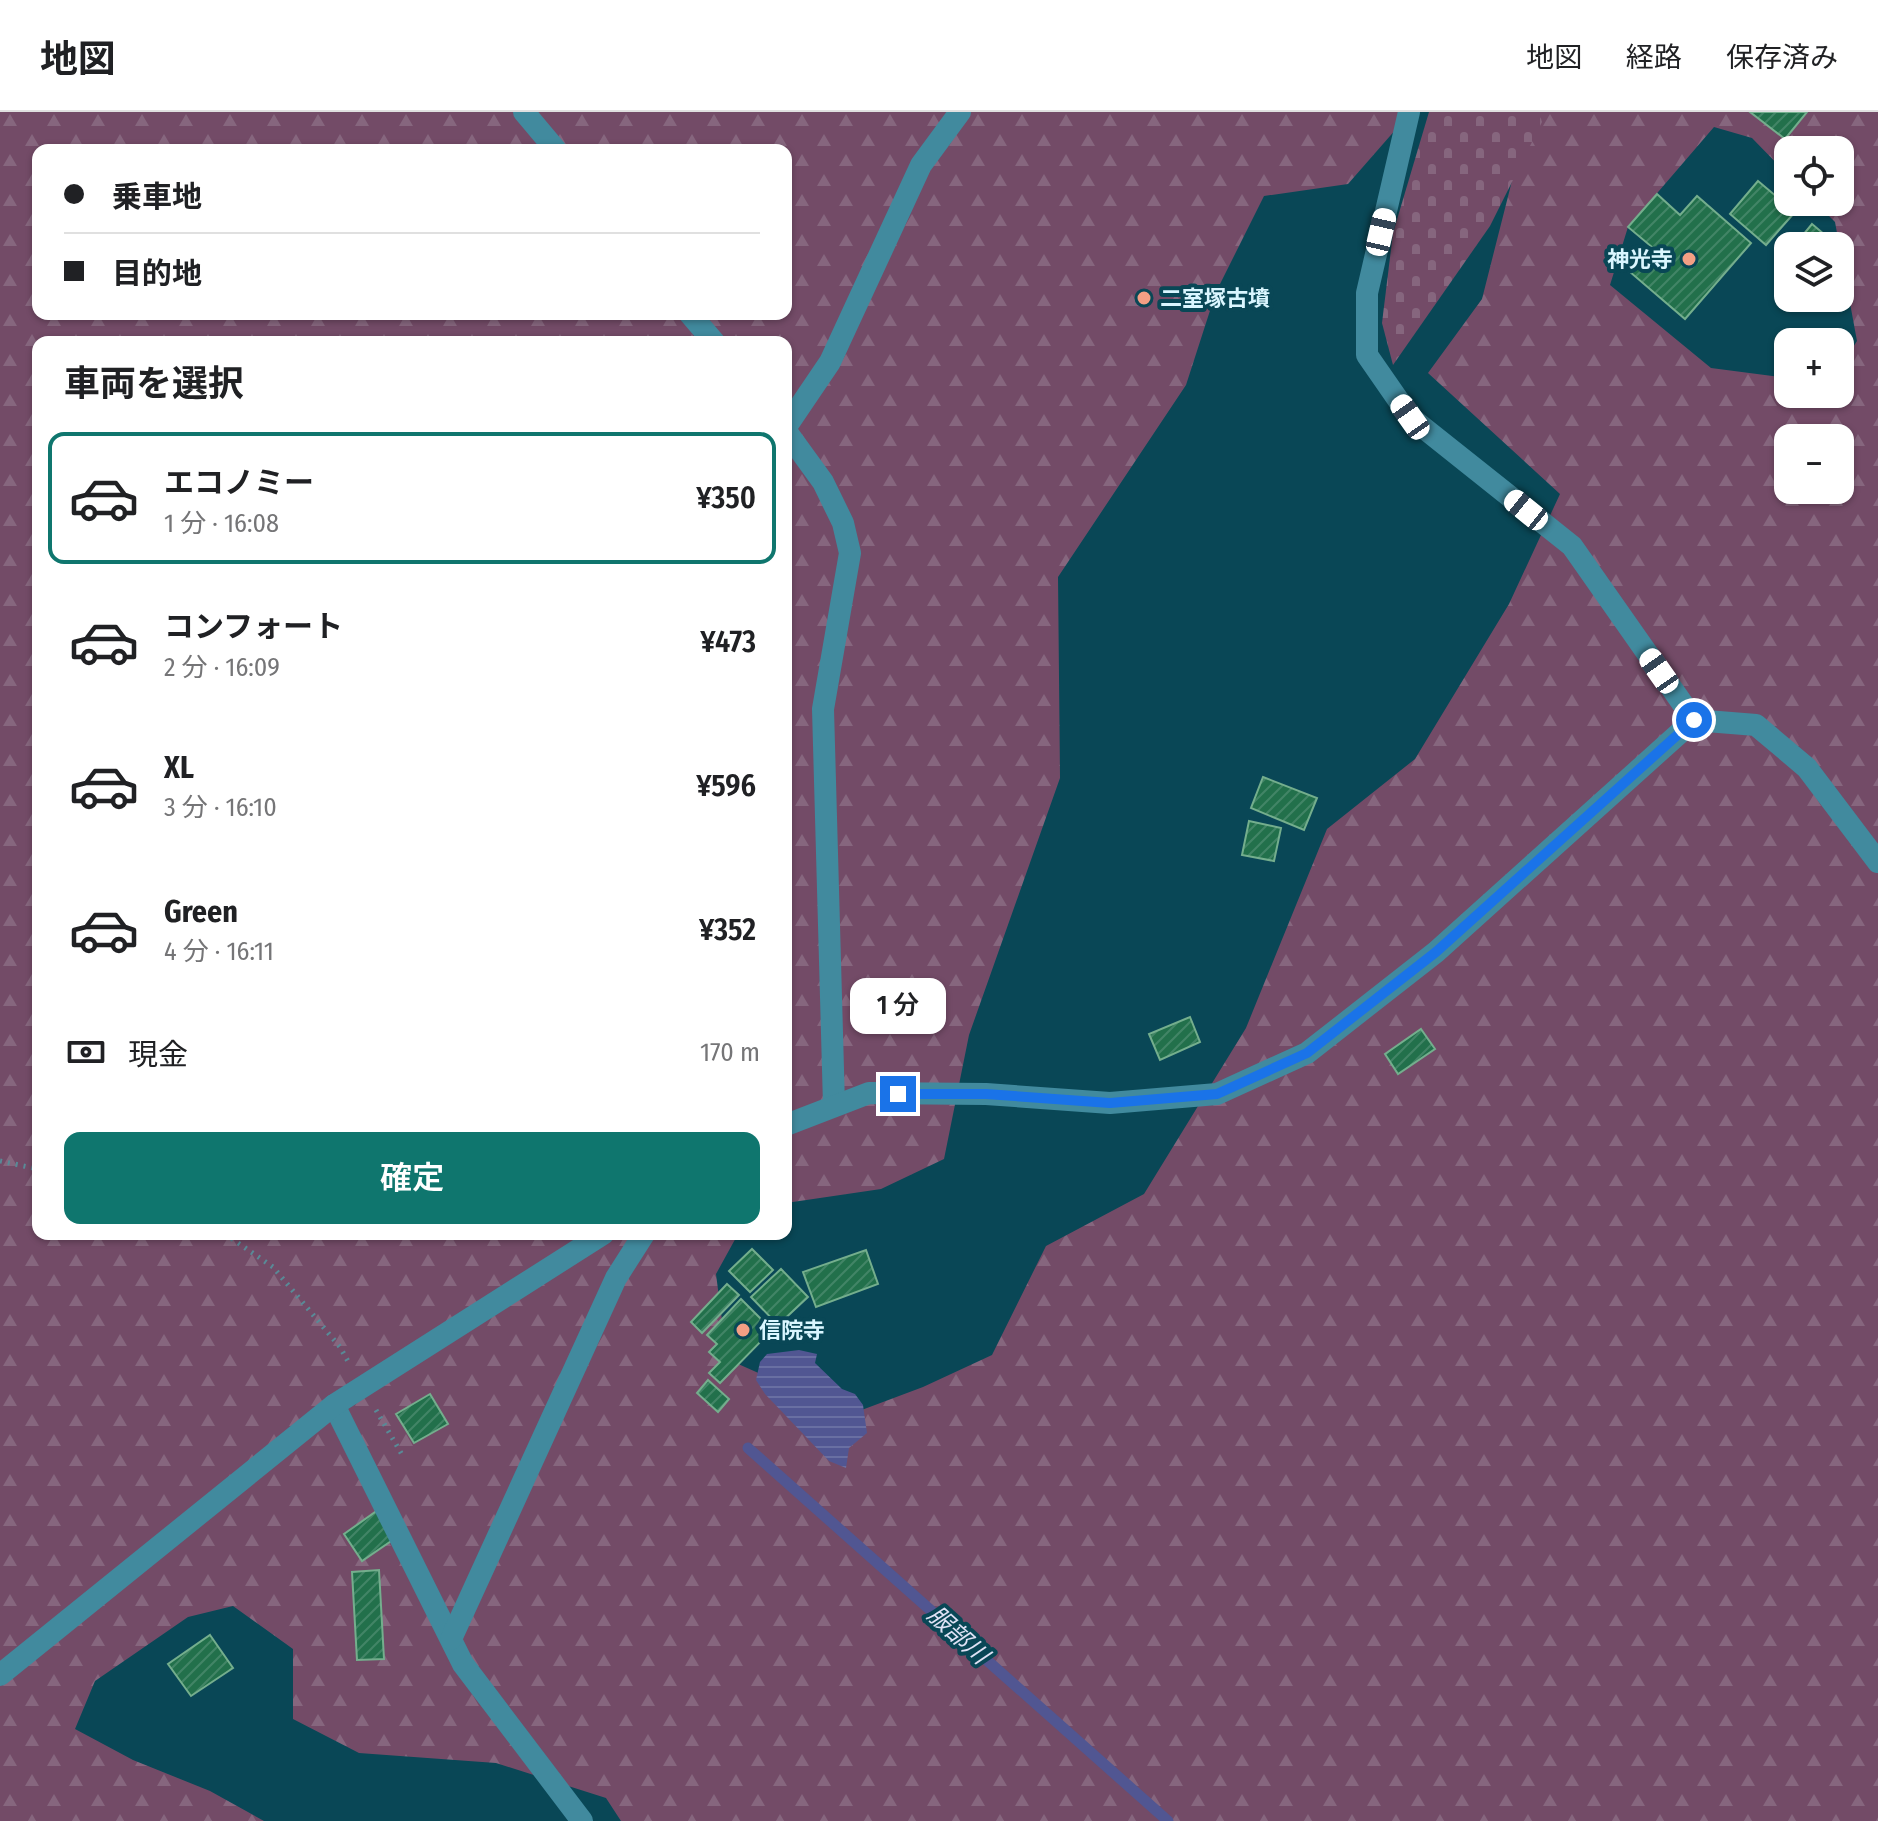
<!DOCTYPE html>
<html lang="ja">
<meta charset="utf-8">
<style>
body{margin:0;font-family:"Fira Sans Condensed","Noto Sans JP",sans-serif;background:#f2f2f2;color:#202124;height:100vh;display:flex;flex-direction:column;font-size:30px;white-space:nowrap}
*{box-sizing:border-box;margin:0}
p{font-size:26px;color:#757577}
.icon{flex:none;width:44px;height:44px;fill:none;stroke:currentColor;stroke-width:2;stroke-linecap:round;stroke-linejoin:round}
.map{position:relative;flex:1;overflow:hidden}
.sheet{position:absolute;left:32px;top:224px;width:760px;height:904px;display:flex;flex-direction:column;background:#fff;border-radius:16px;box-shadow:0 2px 6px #0004}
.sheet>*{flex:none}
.top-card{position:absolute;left:32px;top:32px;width:760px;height:176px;border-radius:16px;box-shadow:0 2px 6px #0004;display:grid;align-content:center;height:176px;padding:0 32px;background:#fff}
.fabs{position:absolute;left:1774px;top:24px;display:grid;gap:16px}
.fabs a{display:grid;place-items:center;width:80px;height:80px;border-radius:16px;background:#fff;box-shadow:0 2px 6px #0004;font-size:40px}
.end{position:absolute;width:36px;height:36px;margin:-18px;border:10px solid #1a73e8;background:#fff;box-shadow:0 0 0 4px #fff}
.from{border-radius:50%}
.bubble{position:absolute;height:56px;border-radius:16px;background:#fff;box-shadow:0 2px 6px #0004;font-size:26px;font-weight:600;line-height:56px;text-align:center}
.car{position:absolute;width:24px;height:48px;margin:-24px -12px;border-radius:10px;box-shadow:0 0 6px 2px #0007;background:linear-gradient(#fff 24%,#345 0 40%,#fff 0 76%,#345 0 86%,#fff 0)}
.top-card b{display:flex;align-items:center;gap:28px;height:76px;font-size:30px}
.top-card b+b{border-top:2px solid #e0e0e0}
.top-card i{width:20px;height:20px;background:#202124}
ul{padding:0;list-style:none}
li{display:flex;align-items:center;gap:24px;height:132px;margin:0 16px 12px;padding:0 16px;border:4px solid transparent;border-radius:16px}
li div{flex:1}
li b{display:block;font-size:30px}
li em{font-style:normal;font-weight:600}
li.active{border-color:#0f766e}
li>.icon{width:72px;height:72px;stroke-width:1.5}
h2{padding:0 32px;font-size:36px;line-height:96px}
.pay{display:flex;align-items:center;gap:20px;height:88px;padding:0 32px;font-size:30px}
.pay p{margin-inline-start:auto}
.button{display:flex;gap:16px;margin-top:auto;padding:16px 32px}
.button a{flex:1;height:92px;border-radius:16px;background:#0f766e;color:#fff;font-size:32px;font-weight:600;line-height:92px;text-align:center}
header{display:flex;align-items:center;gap:48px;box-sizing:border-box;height:112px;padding:0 40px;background:#fff;border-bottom:2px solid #e0e0e0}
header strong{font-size:38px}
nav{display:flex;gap:44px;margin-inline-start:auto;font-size:28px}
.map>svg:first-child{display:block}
.forest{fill:url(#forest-firs);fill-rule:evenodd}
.cemetery{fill:url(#cemetery-stones)}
.water{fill:url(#water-rules)}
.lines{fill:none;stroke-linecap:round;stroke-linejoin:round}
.stream{stroke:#515692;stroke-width:11}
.building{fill:url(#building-hatch);stroke:#74ae8d;stroke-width:2}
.path{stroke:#598a97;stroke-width:5;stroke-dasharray:2 6;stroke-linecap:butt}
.minor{stroke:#418a9e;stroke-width:22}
.route{stroke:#1a73e8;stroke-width:10}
.poi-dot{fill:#f39f84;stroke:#094756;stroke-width:3}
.labels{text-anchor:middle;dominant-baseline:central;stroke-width:8;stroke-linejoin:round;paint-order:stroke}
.poi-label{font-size:22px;font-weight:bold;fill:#daf6ff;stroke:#094756;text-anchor:start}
.water-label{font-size:24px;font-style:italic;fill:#dfe2f5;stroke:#094756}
</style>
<header>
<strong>地図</strong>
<nav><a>地図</a><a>経路</a><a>保存済み</a></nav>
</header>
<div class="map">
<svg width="1878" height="1709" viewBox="0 0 1878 1709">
<defs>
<pattern id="forest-firs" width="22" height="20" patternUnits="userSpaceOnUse" patternTransform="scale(2)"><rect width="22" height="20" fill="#734b67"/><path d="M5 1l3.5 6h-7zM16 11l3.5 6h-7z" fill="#86667e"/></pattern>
<pattern id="cemetery-stones" width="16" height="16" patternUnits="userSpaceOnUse" patternTransform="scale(2)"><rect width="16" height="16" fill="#734b67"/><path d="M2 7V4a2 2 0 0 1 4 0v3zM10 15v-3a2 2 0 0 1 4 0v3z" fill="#86667e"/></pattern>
<pattern id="water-rules" width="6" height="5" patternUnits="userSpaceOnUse" patternTransform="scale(2)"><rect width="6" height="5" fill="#515692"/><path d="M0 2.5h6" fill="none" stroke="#696fa2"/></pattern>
<pattern id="building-hatch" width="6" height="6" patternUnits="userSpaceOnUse" patternTransform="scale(2)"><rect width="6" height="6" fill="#22704b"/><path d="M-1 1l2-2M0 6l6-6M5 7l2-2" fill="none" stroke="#428566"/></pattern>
</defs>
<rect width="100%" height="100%" fill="#094756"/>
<path class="forest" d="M0 0H1411L1348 72 1264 84 1216 180 1186 273 1058 465 1060 666 969 923 944 1047 881 1077 786 1091V230H38V1122H738L716 1162 727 1247 851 1302 923 1275 992 1243 1046 1134 1144 1082 1246 916 1327 717 1415 647 1509 492 1560 382 1428 261 1482 187 1516 53 1514 0H1878V1709H621L606 1686 496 1651 359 1641 293 1607V1537L233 1494 188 1505 95 1569 75 1617 133 1648 210 1679 264 1709H0ZM1714 15 1752 26 1788 63V38H1840V90H1815L1835 110 1857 229 1840 255V282H1788V266L1711 256 1610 173 1628 115ZM38 38H786V202H38ZM1788 326H1840V378H1788Z"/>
<path class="cemetery" d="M1429 0H1539L1542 10 1490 114 1393 253 1382 211 1393 121Z"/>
<path class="water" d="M799 1238 817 1242 815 1251 842 1277 855 1282 863 1293 867 1321 849 1336 846 1356 829 1349 765 1282 756 1268 760 1250 767 1242Z"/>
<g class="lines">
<path class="stream" d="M748 1336 1168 1709"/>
</g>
<g class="building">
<path d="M1750 0H1807L1785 27Z"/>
<path d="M1758 69 1795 100 1766 133 1730 102Z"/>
<path d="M1657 82 1680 103 1697 84 1751 131 1685 207 1630 160 1652 135 1628 115Z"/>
<path d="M1812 112 1838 134H1794Z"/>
<path d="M1263 665 1317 686 1304 718 1251 696Z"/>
<path d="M1249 709 1281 716 1274 749 1242 743Z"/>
<path d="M1190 905 1200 930 1160 948 1149 922Z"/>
<path d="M1421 917 1435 937 1398 962 1385 942Z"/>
<path d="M752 1137 773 1158 750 1180 729 1159Z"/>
<path d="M866 1138 878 1172 816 1195 803 1160Z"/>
<path d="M781 1157 808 1185 778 1213 751 1185Z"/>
<path d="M727 1172 739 1183 702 1221 691 1210Z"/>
<path d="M741 1187 772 1218 720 1271 709 1261 720 1250 709 1240 717 1232 707 1223Z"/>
<path d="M708 1268 729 1287 718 1300 697 1281Z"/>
<path d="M430 1282 448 1312 414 1331 396 1302Z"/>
<path d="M378 1398 397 1425 362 1449 344 1422Z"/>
<path d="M379 1458 384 1547 357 1548 352 1460Z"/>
<path d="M210 1523 233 1556 191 1584 168 1552Z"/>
</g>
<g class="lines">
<g class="path">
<path d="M0 1049 38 1057"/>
<path d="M225 1122 273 1155 340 1235 349 1251"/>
<path d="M376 1298 404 1346"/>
</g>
<g class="minor">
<path d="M524 0 556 38"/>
<path d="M1409 0 1367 181V243L1410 305 1572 434 1694 608 1756 613 1807 656 1878 750"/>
<path d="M690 202 714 230"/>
<path d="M786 315 830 250 921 53 960 0"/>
<path d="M786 319 823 370 843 411 850 441 823 597 834 993"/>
<path d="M786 1013 869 981 986 982 1110 991 1217 982 1307 941 1436 840 1694 608"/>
<path d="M334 1293 463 1552 582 1709"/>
<path d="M451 1527 616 1166 644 1122"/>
<path d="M0 1563 334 1293 603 1122"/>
</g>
</g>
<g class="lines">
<path class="route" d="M898 982H986L1110 991 1217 982 1307 941 1436 840 1694 608"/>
</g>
<g class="poi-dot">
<circle cx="1689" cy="147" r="8"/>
<circle cx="1144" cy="186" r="8"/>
<circle cx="743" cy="1218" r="8"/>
</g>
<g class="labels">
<g class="poi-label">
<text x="1673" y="147" text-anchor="end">神光寺</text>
<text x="1160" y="186">二室塚古墳</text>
<text x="759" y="1218">信院寺</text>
</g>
<g class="water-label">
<text transform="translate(958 1523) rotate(42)">服部川</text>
</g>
</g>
</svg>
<div class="fabs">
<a><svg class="icon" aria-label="locate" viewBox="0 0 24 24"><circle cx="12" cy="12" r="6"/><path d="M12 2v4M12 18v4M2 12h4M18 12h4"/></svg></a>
<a><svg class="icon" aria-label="layers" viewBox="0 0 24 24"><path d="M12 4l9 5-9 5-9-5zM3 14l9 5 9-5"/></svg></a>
<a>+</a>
<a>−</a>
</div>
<i class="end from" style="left:1694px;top:608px"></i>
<i class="end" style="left:898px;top:982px"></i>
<div class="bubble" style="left:850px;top:866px;width:96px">1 分</div>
<i class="car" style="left:1381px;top:120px;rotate:13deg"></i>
<i class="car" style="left:1410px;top:305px;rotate:325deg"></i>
<i class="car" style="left:1526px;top:398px;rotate:309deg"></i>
<i class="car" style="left:1659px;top:559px;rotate:325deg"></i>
<div class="top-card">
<b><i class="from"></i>乗車地</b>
<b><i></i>目的地</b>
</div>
<section class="sheet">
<h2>車両を選択</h2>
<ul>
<li class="active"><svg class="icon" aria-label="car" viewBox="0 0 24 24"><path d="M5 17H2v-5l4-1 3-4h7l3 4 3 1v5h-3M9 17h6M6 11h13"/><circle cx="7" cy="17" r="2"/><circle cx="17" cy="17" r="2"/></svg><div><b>エコノミー</b><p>1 分 · 16:08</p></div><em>¥350</em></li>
<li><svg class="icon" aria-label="car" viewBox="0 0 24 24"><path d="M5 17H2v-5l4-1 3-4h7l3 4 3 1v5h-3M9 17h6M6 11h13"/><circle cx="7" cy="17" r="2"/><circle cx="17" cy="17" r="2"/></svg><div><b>コンフォート</b><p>2 分 · 16:09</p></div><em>¥473</em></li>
<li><svg class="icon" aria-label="car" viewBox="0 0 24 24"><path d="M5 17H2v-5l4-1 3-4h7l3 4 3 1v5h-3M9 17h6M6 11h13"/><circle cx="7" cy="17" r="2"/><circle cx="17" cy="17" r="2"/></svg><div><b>XL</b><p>3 分 · 16:10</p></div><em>¥596</em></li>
<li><svg class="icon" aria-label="car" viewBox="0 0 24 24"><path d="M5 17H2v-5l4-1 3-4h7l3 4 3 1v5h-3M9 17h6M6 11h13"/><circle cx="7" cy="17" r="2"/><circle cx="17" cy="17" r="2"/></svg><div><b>Green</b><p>4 分 · 16:11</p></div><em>¥352</em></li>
</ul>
<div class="pay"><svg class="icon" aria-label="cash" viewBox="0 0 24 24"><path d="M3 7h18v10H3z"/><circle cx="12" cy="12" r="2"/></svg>現金<p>170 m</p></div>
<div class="button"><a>確定</a></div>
</section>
</div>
